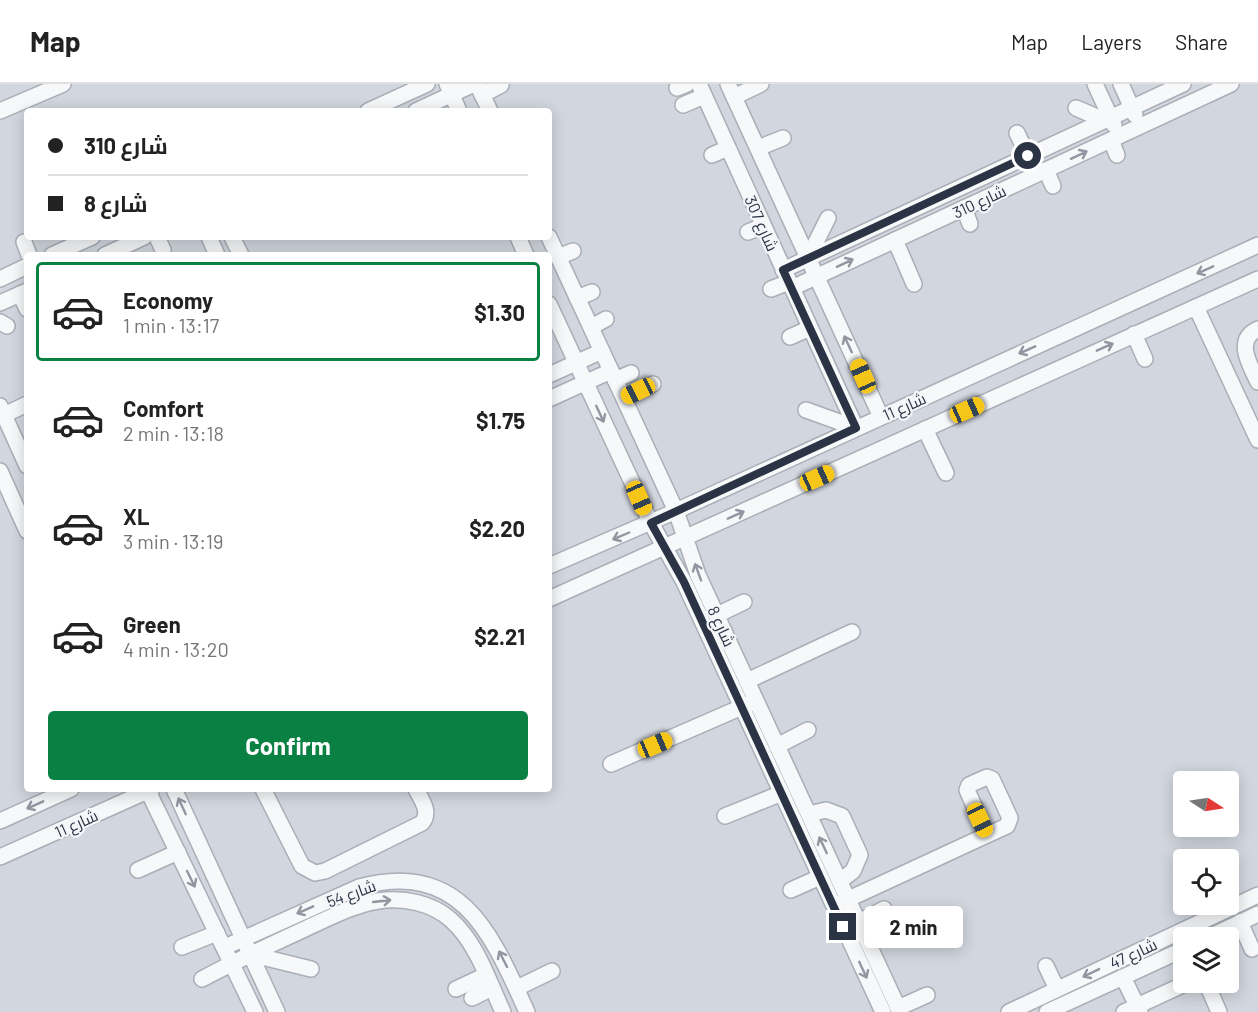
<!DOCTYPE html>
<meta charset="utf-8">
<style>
body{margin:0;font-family:Barlow,Cairo,sans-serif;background:#f6f6f6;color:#222;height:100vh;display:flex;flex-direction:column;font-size:22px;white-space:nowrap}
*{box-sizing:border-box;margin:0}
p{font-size:20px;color:#767676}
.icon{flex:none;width:33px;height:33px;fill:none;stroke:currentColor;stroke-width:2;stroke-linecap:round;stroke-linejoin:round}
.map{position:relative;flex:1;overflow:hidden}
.panel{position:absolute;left:24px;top:168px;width:528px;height:540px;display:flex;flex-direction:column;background:#fff;border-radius:6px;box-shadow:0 3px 15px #0003}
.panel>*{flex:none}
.top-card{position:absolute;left:24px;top:24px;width:528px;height:132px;border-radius:6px;box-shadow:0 3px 15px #0003;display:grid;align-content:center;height:132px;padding:0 24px;background:#fff}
.needle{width:39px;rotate:102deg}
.fabs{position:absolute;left:1173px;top:687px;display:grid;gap:12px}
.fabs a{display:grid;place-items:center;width:66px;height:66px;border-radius:6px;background:#fff;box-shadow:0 3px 15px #0003;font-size:30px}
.end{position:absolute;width:27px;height:27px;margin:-14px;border:8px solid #2b3445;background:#fff;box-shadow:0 0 0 3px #fff}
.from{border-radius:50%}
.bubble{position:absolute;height:42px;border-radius:6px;background:#fff;box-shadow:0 3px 15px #0003;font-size:20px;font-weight:700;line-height:42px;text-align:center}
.car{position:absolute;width:18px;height:36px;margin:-18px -9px;border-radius:8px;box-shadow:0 0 4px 2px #0007;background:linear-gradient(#f5c518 24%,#345 0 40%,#f5c518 0 76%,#345 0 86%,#f5c518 0)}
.top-card b{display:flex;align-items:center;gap:21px;height:57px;font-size:22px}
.top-card b+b{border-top:2px solid #e0e0e0}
.top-card i{width:15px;height:15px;background:#222}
ul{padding:10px 0 0;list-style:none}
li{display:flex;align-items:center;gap:18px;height:99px;margin:0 12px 9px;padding:0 12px;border:3px solid transparent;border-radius:6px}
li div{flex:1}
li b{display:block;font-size:22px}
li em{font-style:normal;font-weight:700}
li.active{border-color:#0b8043}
li>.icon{width:54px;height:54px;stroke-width:1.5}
.primary-button{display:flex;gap:12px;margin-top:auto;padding:12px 24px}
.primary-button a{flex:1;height:69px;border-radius:6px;background:#0b8043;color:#fff;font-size:24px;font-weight:700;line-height:69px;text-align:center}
header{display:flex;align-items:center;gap:36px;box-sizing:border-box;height:84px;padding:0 30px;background:#fff;border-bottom:2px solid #e0e0e0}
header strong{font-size:28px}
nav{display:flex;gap:33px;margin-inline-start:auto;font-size:21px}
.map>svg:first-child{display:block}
.built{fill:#d2d6de;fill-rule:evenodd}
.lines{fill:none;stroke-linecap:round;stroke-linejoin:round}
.minor-casing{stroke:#a9aeb7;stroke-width:18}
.minor{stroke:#f7f8fa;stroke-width:15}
.oneway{stroke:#9196a0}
.route{stroke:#2b3445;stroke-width:8}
.labels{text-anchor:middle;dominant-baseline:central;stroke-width:4.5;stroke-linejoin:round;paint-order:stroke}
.street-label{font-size:16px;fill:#2b3445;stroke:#f4f6f9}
</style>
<header>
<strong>Map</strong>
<nav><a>Map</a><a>Layers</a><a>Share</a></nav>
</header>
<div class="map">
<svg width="1258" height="928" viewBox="0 0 1258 928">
<rect width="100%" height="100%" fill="#e4e7ec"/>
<path class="built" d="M0 0H1258V928H0ZM27 27H549V153H27ZM27 171H549V705H27ZM1184 698H1228V742H1184ZM1184 776H1228V820H1184ZM1184 854H1228V898H1184Z"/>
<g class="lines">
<g class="minor-casing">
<g id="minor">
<path d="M447 0 459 27"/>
<path d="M477 0 490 27"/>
<path d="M699 0 856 344"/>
<path d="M728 0 881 333"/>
<path d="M1095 0 1114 41"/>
<path d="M1121 0 1135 31"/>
<path d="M677 4 687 0"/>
<path d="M482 11 501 1"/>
<path d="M734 13 761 0"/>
<path d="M683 21 704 12"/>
<path d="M1076 24 1104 36"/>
<path d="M0 27 63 0"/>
<path d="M368 27 427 0"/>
<path d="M416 27 474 0"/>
<path d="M1017 49 1028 72"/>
<path d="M1111 56 1117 71"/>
<path d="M758 64 783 54"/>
<path d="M712 71 728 64"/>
<path d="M1046 86 1053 102"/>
<path d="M964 124 970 140"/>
<path d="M748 148 763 142"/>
<path d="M157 153 163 166"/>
<path d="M209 153 217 171"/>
<path d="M232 153 241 171"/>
<path d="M518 153 526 171"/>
<path d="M549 153 676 427 698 491 900 928"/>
<path d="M895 156 914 200"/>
<path d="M24 158 29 171"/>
<path d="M52 171 92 153"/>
<path d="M105 171 144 153"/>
<path d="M558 173 573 167"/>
<path d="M808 174 828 134"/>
<path d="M783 186 1183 0"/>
<path d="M0 195 27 182"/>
<path d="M792 204 1231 0"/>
<path d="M771 205 789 198"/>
<path d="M20 210 27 225"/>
<path d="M577 214 592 208"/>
<path d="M0 219 27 207"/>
<path d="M549 220 651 439 684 498 883 928"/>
<path d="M1196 223 1258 356"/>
<path d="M0 238 7 242"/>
<path d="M591 243 606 235"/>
<path d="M1258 245C1234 256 1250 281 1258 298"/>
<path d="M1134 250 1145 275"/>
<path d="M790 253 810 244"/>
<path d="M549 291 602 267"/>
<path d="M615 296 631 289"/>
<path d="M624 314 653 300"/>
<path d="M549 315 611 287"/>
<path d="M0 322 27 382"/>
<path d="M806 326 856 344"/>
<path d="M4 331 27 320"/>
<path d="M925 345 946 389"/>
<path d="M0 387 27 447"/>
<path d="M549 482 676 427 1258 161"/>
<path d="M549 515 1258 195"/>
<path d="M717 531 744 518"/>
<path d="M747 597 852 548"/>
<path d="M777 662 808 646"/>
<path d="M611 680 751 619"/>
<path d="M987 693 992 695 1010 734 1007 742 987 751 967 706 969 701Z"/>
<path d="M147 705 255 928"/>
<path d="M174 705 277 928"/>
<path d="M263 705 302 782 315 789 325 787 422 739C431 728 422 717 416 705"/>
<path d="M809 730 826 726 842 732 860 771 853 787 840 797"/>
<path d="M725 732 782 709"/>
<path d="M0 737 71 705"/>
<path d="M0 773 152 705"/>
<path d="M138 786 178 768"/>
<path d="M791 806 820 793"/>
<path d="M840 819 987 751"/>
<path d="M859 838 884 825"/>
<path d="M1240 838 1252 865"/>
<path d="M1207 854 1258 830"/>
<path d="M182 863 217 849"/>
<path d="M225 863 359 803C462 775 492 851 527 928"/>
<path d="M250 870 311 885"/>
<path d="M1046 882 1057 905"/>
<path d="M1123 893 1140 928"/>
<path d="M202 895C237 876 273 860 309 843 331 833 354 821 378 817 404 813 432 819 451 836 477 859 489 898 503 928"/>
<path d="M1206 898 1219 928"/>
<path d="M517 904 552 887"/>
<path d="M456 905 486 891"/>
<path d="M472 914 492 904"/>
<path d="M898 924 927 911"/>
<path d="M1009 928 1258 811"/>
<path d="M1047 928 1184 865"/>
<path d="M1124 928 1189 898"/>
</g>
</g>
<use href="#minor" class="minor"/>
</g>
<defs><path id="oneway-shaft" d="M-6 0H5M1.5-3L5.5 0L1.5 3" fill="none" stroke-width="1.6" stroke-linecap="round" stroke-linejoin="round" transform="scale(1.5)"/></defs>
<g class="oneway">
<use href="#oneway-shaft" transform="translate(1079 71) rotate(-25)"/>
<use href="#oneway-shaft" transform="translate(845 179) rotate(-25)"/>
<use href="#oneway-shaft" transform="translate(1205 186) rotate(156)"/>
<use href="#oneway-shaft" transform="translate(848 260) rotate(-115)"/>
<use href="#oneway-shaft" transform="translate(1105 263) rotate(-24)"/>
<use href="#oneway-shaft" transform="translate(1027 266) rotate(156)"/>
<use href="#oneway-shaft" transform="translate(600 330) rotate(65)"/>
<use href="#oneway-shaft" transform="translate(736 431) rotate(-24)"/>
<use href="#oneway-shaft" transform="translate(621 452) rotate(157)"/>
<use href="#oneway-shaft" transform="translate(698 488) rotate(-110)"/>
<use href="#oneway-shaft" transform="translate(35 721) rotate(156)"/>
<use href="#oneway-shaft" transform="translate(182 722) rotate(-115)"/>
<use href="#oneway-shaft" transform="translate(823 761) rotate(-115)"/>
<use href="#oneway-shaft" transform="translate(191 795) rotate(64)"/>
<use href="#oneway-shaft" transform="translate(382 817) rotate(-6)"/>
<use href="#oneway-shaft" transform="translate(305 826) rotate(156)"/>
<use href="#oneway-shaft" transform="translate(503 875) rotate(-117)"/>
<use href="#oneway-shaft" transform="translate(863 886) rotate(65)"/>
<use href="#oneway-shaft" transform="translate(1091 889) rotate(154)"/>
</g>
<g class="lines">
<path class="route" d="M843 843 684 498 651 439 856 344 783 186 1028 72"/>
</g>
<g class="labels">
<g class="street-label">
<text transform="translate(979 117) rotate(-25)">شارع 310</text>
<text transform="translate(762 139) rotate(66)">شارع 307</text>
<text transform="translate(904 322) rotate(-24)">شارع 11</text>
<text transform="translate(722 542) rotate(65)">شارع 8</text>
<text transform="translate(76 739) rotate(-24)">شارع 11</text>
<text transform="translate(351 809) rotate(-20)">شارع 54</text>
<text transform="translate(1133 869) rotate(-25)">شارع 47</text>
</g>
</g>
</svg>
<div class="fabs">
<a><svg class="needle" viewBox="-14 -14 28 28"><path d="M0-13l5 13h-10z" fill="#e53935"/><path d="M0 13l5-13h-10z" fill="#767676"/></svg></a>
<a><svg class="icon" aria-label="locate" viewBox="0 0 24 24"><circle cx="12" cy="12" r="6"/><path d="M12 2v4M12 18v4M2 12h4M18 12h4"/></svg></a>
<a><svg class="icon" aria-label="layers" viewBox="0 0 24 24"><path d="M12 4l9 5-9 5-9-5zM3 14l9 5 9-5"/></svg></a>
</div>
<i class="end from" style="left:1028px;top:72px"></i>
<i class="end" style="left:843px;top:843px"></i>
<div class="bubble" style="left:864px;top:822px;width:99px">2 min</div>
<i class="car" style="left:863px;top:292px;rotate:336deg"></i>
<i class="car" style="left:638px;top:307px;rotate:244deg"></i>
<i class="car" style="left:967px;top:326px;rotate:66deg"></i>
<i class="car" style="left:817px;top:394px;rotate:66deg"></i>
<i class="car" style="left:639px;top:414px;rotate:156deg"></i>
<i class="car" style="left:655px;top:661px;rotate:67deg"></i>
<i class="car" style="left:980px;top:736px;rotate:155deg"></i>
<div class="top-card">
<b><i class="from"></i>شارع 310</b>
<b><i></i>شارع 8</b>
</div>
<section class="panel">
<ul>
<li class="active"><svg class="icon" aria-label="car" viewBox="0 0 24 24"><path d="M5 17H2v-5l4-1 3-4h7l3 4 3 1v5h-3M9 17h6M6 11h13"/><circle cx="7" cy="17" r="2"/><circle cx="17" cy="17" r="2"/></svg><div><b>Economy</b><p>1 min · 13:17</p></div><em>$1.30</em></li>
<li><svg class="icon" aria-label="car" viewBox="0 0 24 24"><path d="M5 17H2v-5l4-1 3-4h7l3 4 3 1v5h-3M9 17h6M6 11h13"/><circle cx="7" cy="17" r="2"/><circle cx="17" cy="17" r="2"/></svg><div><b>Comfort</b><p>2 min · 13:18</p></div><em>$1.75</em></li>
<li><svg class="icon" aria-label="car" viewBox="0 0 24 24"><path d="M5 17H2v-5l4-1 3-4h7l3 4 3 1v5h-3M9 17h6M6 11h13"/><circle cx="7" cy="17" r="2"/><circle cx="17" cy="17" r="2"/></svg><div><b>XL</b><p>3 min · 13:19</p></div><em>$2.20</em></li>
<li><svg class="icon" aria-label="car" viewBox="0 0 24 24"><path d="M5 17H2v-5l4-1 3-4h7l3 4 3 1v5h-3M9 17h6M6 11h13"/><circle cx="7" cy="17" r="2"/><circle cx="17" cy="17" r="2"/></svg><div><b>Green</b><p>4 min · 13:20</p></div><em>$2.21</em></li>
</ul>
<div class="primary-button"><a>Confirm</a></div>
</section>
</div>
